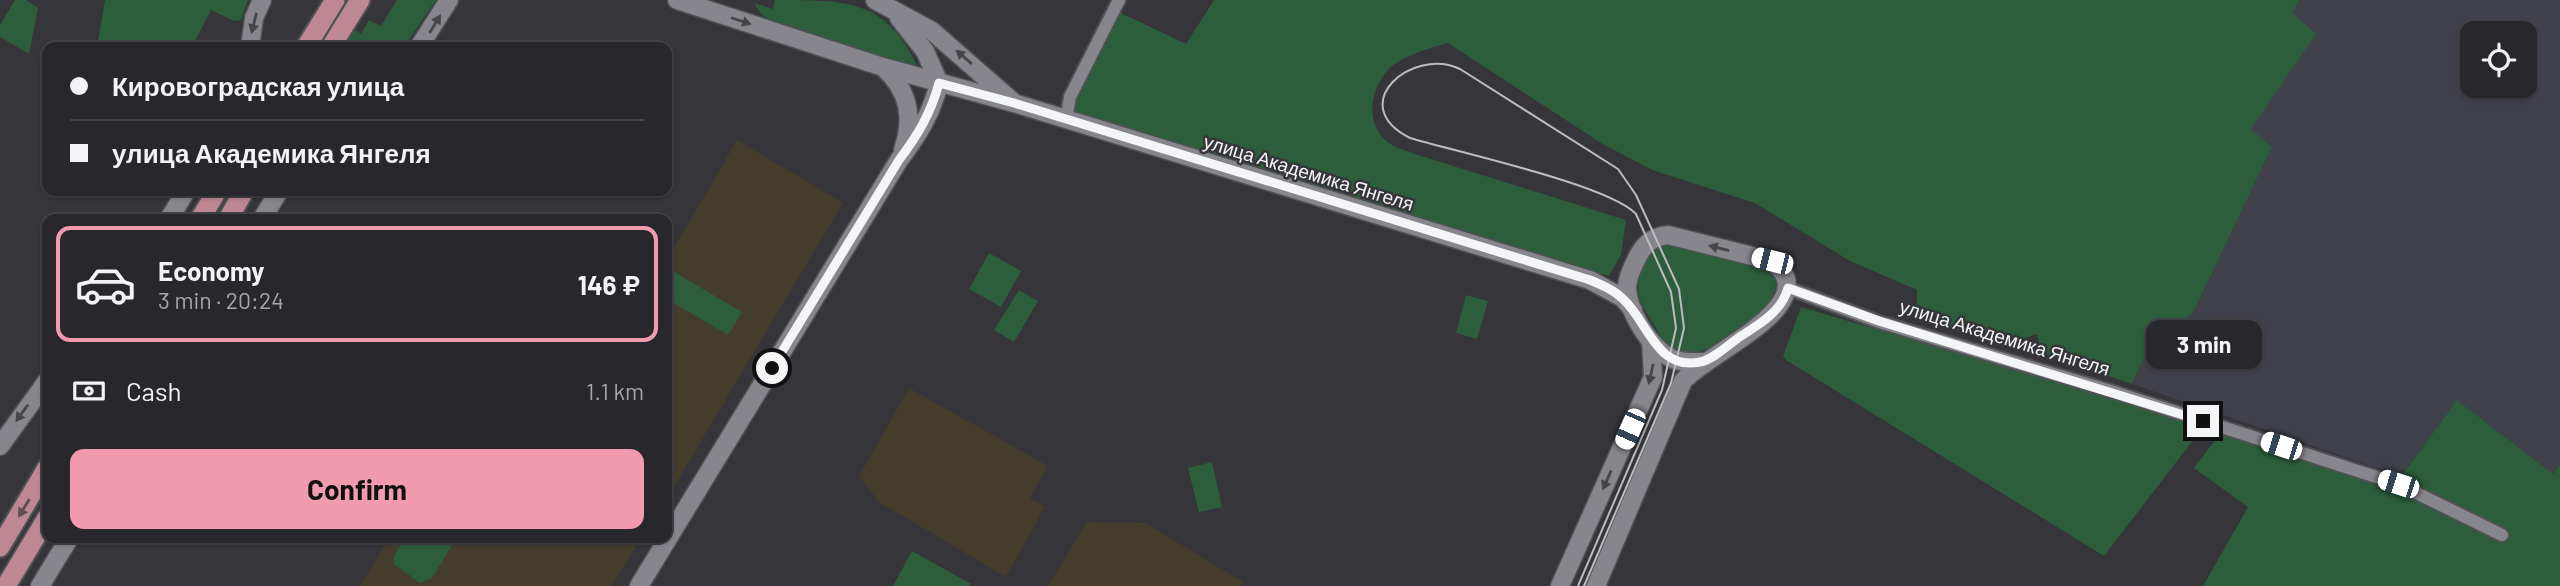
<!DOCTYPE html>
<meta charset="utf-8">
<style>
body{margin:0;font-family:Barlow,sans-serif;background:#303034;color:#f1f3f6;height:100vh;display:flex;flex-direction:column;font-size:26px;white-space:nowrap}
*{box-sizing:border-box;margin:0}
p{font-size:23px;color:#a5a6a9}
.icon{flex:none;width:38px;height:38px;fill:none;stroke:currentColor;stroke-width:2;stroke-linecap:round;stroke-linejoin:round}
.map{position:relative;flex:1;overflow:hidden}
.side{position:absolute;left:42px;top:214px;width:630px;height:329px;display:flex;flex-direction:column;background:#28282c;border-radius:14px;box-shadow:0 2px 5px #0004,0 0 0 2px #444448}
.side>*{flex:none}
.banner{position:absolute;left:42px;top:42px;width:630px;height:154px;border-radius:14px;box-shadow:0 2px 5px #0004,0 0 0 2px #444448;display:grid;align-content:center;height:154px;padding:0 28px;background:#28282c}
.controls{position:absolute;left:2460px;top:21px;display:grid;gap:14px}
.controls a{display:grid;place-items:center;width:77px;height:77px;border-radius:14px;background:#28282c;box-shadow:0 2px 5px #0004,0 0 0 2px #444448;font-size:35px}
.end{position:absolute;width:32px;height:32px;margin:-16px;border:9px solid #f4f5f7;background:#111;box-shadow:0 0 0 4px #111}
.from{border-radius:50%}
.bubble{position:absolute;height:49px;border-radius:14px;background:#28282c;box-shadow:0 2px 5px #0004,0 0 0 2px #444448;font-size:23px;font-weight:700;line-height:49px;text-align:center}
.car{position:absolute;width:21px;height:42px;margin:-21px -10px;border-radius:9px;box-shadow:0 0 5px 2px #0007;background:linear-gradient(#fff 24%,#345 0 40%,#fff 0 76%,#345 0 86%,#fff 0)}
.banner b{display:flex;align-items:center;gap:24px;height:66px;font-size:26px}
.banner b+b{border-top:2px solid #444448}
.banner i{width:18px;height:18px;background:#f1f3f6}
ul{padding:12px 0 0;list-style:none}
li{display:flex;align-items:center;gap:21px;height:116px;margin:0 14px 10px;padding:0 14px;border:4px solid transparent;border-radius:14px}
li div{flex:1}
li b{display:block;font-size:26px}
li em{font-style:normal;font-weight:700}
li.selected{border-color:#f29ab0}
li>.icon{width:63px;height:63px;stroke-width:1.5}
.pay{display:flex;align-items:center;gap:18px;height:77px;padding:0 28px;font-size:26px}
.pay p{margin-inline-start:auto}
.cta{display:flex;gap:14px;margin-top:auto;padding:14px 28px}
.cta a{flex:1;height:80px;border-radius:14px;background:#f29ab0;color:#111;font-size:28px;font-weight:700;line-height:80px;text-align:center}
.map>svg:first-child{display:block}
.built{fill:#40414b;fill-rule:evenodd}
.education{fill:#443d2b}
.green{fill:#2c5e3b}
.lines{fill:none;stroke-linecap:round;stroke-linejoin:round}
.street-casing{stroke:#505154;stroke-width:16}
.secondary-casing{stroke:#505154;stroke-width:21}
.primary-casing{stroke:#505154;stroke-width:23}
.street{stroke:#86868c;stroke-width:12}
.secondary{stroke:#86868c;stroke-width:18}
.primary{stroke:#be8794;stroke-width:19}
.tram{stroke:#bbbcbf;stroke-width:2}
.oneway{fill:#45454a}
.oneway2{fill:#5e4e55}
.route{stroke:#f4f5f7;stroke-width:9}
.labels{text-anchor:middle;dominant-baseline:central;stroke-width:5;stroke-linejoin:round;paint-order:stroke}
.street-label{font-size:19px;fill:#f4f5f7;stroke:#35353a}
</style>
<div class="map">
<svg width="2560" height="586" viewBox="0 0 2560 586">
<rect width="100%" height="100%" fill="#35353a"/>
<path class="built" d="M2300 0H2560V464L2553 474 2457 400 2401 476 2132 384 2151 343 2193 313 2272 147 2250 129 2315 34 2292 12ZM2473 33H2525V86H2473Z"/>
<g class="education">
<path d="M737 140 843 203 669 495 667 260Z"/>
<path d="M909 388 1048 466 1030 498 1045 507 1006 577 879 502 859 476Z"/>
<path d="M1087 522 1145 523 1243 582 1241 586H1048Z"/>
<path d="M390 537H642L612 586H360Z"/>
</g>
<g class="green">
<path d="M15 0H26L38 8 29 54 0 37V25Z"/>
<path d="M105 0H248L241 20 234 21 211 10 192 47H97Z"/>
<path d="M397 0H436L404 47H344L355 30 361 34 369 20 381 26Z"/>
<path d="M775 0C851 0 888 0 920 72L772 22 761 14 754 3 773 9Z"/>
<path d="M1214 0H2300L2292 12 2316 34 2251 129 2272 147 2193 313 2151 343 2132 384 2041 353 2037 334 2007 345 1917 318V290L1850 261 1755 203 1652 170 1601 143 1448 43C1430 48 1401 56 1388 70 1369 90 1365 126 1389 143 1396 148 1407 151 1415 154L1626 220 1621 255 1609 276 1406 217 1076 113 1070 107 1119 12 1186 44Z"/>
<path d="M1665 242C1688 247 1758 257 1772 273 1796 302 1705 360 1681 354 1667 351 1662 339 1656 328 1650 318 1641 307 1639 295 1635 272 1645 254 1665 242Z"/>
<path d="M989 253 1021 271 1001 307 969 289Z"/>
<path d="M674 272 742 312 728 335 667 299V284Z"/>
<path d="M1019 290 1038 301 1014 342 994 330Z"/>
<path d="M1466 295 1488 301 1477 339 1456 333Z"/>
<path d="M1801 307 2204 426 2104 556 1786 360 1783 356Z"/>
<path d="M2457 400 2553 474 2560 464V586H2203L2248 507 2194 468 2222 431 2389 484 2402 475Z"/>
<path d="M1212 462 1222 507 1199 512 1188 468Z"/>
<path d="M405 537H457L432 578 420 583 394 564V556Z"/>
<path d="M912 551 971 584 970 586H893Z"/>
</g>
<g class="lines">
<g class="street-casing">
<g id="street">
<path d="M1066 119 1070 97 1119 0"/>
<path d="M1788 288 1879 322 2111 391 2398 484 2502 535"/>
</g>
</g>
<g class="secondary-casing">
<g id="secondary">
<path d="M677 0 883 67 1014 103 1590 280 1623 298 1633 310"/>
<path d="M875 0 932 31 1012 101"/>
<path d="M899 18 925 51 939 83"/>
<path d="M250 47 254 18 262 0"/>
<path d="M419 47 449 0"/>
<path d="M884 68C909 91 914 118 903 150"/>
<path d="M169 219 186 191"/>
<path d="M262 219 279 191"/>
<path d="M0 446 47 381"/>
<path d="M40 586 70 537"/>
<path d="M639 586 899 160C918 135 932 113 939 83"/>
<path d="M1560 586 1653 377 1651 341"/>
<path d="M1596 586 1683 381C1709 351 1828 304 1772 261L1668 235C1651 237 1643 245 1636 260 1632 268 1628 276 1627 286 1627 310 1649 347 1671 358 1680 363 1693 362 1703 362"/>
</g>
</g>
<g class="primary-casing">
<g id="primary">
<path d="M306 47 335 0"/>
<path d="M331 47 360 0"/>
<path d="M200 219 217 191"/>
<path d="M228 219 244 191"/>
<path d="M0 547 47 468"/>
<path d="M6 586 47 518"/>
</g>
</g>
<use href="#street" class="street"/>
<use href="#secondary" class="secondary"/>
<use href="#primary" class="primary"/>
<path class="tram" d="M1578 586 1662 390 1676 328 1671 292 1636 214C1609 185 1457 152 1410 138 1344 105 1412 46 1460 69L1618 169 1636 195 1679 289 1684 328 1671 383 1584 586"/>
</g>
<defs><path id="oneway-solid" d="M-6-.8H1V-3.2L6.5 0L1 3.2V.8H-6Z" transform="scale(1.75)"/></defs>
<g class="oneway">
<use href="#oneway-solid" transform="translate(741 21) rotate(18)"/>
<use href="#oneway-solid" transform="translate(254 23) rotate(104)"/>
<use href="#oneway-solid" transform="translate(435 24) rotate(-59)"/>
<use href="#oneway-solid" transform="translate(964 57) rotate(-139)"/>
<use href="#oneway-solid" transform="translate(1719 248) rotate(-166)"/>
<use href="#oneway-solid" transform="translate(1651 374) rotate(103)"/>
<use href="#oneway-solid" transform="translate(22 413) rotate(126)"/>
<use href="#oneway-solid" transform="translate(1607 480) rotate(114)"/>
</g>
<use class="oneway2" href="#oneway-solid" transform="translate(24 508) rotate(121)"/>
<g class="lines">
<path class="route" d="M772 368 899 160C918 135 931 113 939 83L1014 103 1590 280C1602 285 1614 290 1623 299 1648 321 1656 371 1700 362 1713 360 1729 344 1741 336 1760 324 1782 311 1788 288L1879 321 2203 421"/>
</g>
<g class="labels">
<g class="street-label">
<text transform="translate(1309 172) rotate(17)">улица Академика Янгеля</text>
<text transform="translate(2005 337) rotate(17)">улица Академика Янгеля</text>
</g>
</g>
</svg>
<div class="controls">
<a><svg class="icon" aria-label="locate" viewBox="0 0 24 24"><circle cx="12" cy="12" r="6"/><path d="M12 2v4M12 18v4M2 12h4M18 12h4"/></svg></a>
</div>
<i class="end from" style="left:772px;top:368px"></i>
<i class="end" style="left:2203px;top:421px"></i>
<div class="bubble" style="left:2146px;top:320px;width:116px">3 min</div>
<i class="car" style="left:1772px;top:261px;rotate:284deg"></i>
<i class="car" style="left:1630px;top:429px;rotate:204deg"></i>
<i class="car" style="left:2281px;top:446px;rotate:288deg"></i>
<i class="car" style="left:2398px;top:484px;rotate:288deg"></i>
<div class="banner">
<b><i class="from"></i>Кировоградская улица</b>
<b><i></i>улица Академика Янгеля</b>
</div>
<section class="side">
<ul>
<li class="selected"><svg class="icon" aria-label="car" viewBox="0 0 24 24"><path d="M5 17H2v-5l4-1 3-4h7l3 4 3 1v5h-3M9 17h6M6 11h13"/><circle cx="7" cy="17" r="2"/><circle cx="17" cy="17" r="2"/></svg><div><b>Economy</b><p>3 min · 20:24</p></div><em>146 ₽</em></li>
</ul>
<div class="pay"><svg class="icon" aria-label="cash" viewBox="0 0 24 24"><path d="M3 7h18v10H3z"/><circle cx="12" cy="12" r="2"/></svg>Cash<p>1.1 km</p></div>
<div class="cta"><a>Confirm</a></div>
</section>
</div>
